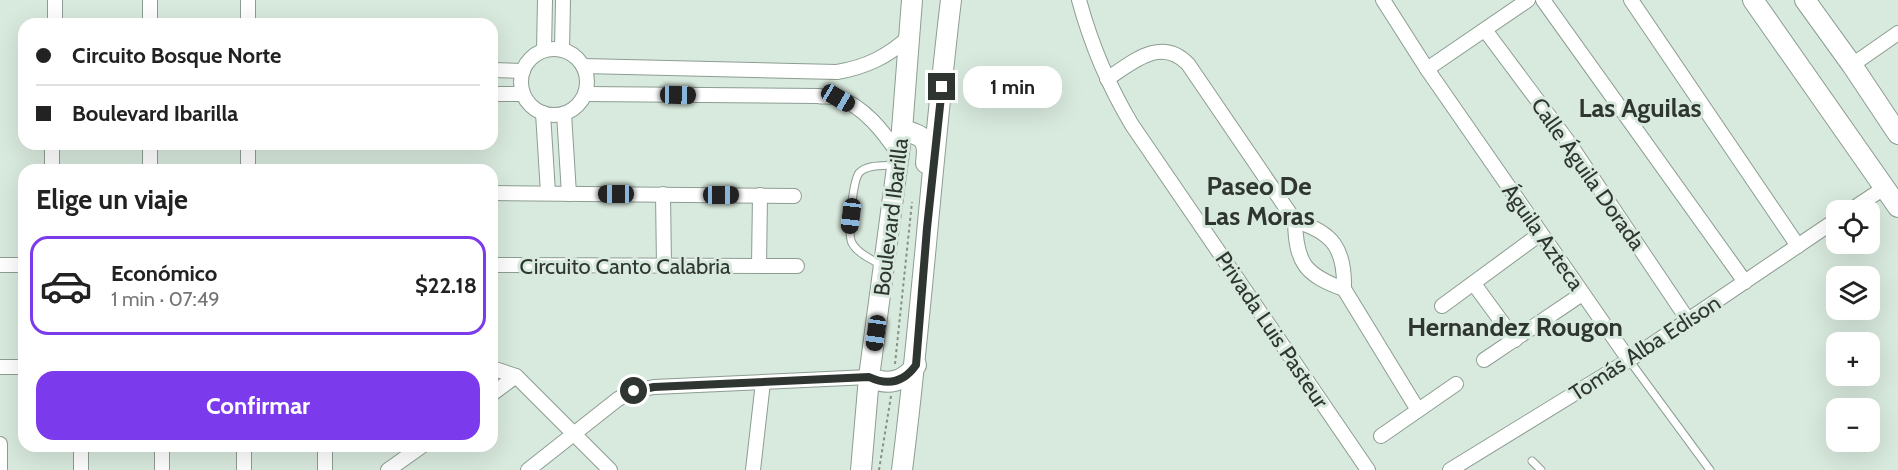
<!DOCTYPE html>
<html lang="es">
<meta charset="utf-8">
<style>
body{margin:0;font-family:Cabin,sans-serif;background:#f2f2f2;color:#222;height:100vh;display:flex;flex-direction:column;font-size:22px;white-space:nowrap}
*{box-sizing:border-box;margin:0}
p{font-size:20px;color:#767676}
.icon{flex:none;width:33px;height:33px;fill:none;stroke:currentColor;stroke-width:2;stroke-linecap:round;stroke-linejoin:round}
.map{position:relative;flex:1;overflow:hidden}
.panel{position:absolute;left:18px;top:164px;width:480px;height:288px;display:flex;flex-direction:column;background:#fff;border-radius:18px;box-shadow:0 6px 24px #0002}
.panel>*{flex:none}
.hud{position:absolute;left:18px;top:18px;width:480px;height:132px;border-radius:18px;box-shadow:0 6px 24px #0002;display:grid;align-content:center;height:132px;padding:0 18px;background:#fff}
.fabs{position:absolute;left:1826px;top:200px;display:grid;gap:12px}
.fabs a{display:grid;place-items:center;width:54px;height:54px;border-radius:12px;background:#fff;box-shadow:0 6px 24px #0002;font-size:30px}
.end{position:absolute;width:27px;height:27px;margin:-14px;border:8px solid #2f3631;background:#fff;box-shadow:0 0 0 3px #fff}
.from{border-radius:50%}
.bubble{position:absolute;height:42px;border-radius:18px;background:#fff;box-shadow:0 6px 24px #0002;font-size:20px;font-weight:800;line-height:42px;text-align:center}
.car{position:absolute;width:18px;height:36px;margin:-18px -9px;border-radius:8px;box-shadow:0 0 4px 2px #0007;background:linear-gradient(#222 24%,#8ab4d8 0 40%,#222 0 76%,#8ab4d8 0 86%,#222 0)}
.hud b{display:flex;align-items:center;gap:21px;height:57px;font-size:22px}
.hud b+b{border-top:2px solid #e0e0e0}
.hud i{width:15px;height:15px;background:#222}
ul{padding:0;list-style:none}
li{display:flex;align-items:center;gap:18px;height:99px;margin:0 12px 9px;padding:0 6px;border:3px solid transparent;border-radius:18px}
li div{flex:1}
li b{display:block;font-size:22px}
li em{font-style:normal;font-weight:800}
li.current{border-color:#7c3aed}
li>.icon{width:54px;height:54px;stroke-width:1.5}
h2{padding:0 18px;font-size:27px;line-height:72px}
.primary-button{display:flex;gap:12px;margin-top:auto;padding:12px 18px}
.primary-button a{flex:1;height:69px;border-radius:18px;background:#7c3aed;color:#fff;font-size:24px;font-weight:800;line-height:69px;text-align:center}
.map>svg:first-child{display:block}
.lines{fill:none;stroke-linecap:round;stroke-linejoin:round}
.service-casing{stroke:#8c9d92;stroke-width:9}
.minor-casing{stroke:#8c9d92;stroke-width:16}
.secondary-casing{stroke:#8c9d92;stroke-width:22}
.path{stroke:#859188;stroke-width:2;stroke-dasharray:3 3;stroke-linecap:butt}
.service{stroke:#fff;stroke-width:7}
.minor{stroke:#fff;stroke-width:14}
.secondary{stroke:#fff;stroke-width:20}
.route{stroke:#2f3631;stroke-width:8}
.labels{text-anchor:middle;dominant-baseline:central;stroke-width:6;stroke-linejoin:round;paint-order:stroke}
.street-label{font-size:22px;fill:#2f3631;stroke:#d8e9dd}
.quarter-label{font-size:26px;font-weight:bold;fill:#2f3631;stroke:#d8e9dd}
</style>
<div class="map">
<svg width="1898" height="470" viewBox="0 0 1898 470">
<rect width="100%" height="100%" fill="#d8e9dd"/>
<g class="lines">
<g class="service-casing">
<g id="service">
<path d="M883 266C873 260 858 254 852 243 847 234 853 181 859 173 867 164 885 166 896 165"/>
<path d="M1629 360 1710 470"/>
<path d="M1532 461 1541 470"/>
</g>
</g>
<g class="minor-casing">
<g id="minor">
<path d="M55 0V24"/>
<path d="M150 0V24"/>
<path d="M248 0V24"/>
<path d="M1079 0C1091 44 1108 85 1132 125L1368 470"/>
<path d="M1383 0 1427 69 1629 360"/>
<path d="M1543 0 1745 282"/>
<path d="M1631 0 1798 246"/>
<path d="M1485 30 1567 140 1688 320"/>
<circle cx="554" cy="82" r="33"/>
<path d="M544 50 545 0"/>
<path d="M562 50 563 0"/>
<path d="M1852 65 1898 33"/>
<path d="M583 66 837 72C866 67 887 57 909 37"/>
<path d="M1427 69 1528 0"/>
<path d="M492 70 523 71"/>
<path d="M1107 79C1133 62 1161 36 1188 64L1295 221C1296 263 1305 275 1344 289"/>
<path d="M492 94H523"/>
<path d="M585 94 818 96C824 97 832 96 837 98 864 105 885 134 900 156"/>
<path d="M543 113 548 193"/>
<path d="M564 114 569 194"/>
<path d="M52 144V170"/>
<path d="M150 144V170"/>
<path d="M248 170V144"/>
<path d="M492 193 794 196"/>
<path d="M663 194 664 266"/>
<path d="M1851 210 1884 188"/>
<path d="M1295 221C1333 232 1345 249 1344 289L1418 410"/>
<path d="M0 265H24"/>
<path d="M492 265 797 266"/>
<path d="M759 266 760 195"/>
<path d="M1474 284 1515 340"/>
<path d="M1442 306 1540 234"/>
<path d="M1484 360 1582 294"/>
<path d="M0 367H24"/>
<path d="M492 368 516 376 610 470"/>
<path d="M492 394 516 376"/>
<path d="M1381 436 1456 384"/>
<path d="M0 444V470"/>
<path d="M162 446V470"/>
<path d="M244 446V470"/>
<path d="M81 470V446"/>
<path d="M325 470V446"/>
<path d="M388 470 422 446"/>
<path d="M528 470 618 399 634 391 654 387 869 377"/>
<path d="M753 470 763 382"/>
<path d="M1450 470 1629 360 1836 220"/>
</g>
</g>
<g class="secondary-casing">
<g id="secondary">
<path d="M1753 0 1898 207"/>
<path d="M1805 0 1852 65 1898 134"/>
<path d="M902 130C925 136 929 139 926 163"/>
<path d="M869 377C888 386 904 382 916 365"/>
<path d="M861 470 869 377 902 130 912 0"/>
<path d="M902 470C922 314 932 156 951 0"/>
</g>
</g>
<g class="path">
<path d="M895 364 912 202"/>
<path d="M879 470 891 396"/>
</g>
<use href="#service" class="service"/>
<use href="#minor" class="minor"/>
<use href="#secondary" class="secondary"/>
</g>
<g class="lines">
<path class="route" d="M634 391 654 387 869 377C888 386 904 382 916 365L927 228 942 87"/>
</g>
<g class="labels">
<g class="street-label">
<text transform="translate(1588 174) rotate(55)">Calle Águila Dorada</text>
<text transform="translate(891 217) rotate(-83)">Boulevard Ibarilla</text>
<text transform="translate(1543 237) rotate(55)">Águila Azteca</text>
<text x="625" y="266">Circuito Canto Calabria</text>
<text transform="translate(1272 330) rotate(56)">Privada Luis Pasteur</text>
<text transform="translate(1645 348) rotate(-33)">Tomás Alba Edison</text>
</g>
<g class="quarter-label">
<text x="1640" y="108">Las Aguilas</text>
<text x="1259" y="186">Paseo De<tspan x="1259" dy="30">Las Moras</tspan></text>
<text x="1515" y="327">Hernandez Rougon</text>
</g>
</g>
</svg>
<div class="fabs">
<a><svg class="icon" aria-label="locate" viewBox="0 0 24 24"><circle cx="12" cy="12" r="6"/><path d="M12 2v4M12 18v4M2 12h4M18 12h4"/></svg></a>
<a><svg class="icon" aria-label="layers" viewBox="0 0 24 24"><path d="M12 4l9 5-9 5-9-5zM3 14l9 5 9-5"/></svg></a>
<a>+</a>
<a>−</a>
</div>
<i class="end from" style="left:634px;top:391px"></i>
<i class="end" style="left:942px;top:87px"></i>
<div class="bubble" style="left:963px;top:66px;width:99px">1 min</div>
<i class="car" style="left:678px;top:95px;rotate:91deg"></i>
<i class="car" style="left:838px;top:98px;rotate:120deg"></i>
<i class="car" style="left:616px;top:194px;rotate:270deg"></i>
<i class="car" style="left:721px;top:195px;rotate:90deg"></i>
<i class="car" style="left:851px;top:216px;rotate:187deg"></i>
<i class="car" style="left:876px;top:333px;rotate:188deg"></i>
<div class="hud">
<b><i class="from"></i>Circuito Bosque Norte</b>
<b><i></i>Boulevard Ibarilla</b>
</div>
<section class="panel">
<h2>Elige un viaje</h2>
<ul>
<li class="current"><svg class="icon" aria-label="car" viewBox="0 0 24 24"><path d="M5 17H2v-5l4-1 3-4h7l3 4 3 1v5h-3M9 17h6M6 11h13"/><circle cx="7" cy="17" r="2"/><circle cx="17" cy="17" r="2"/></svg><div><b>Económico</b><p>1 min · 07:49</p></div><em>$22.18</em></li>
</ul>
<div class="primary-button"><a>Confirmar</a></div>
</section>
</div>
